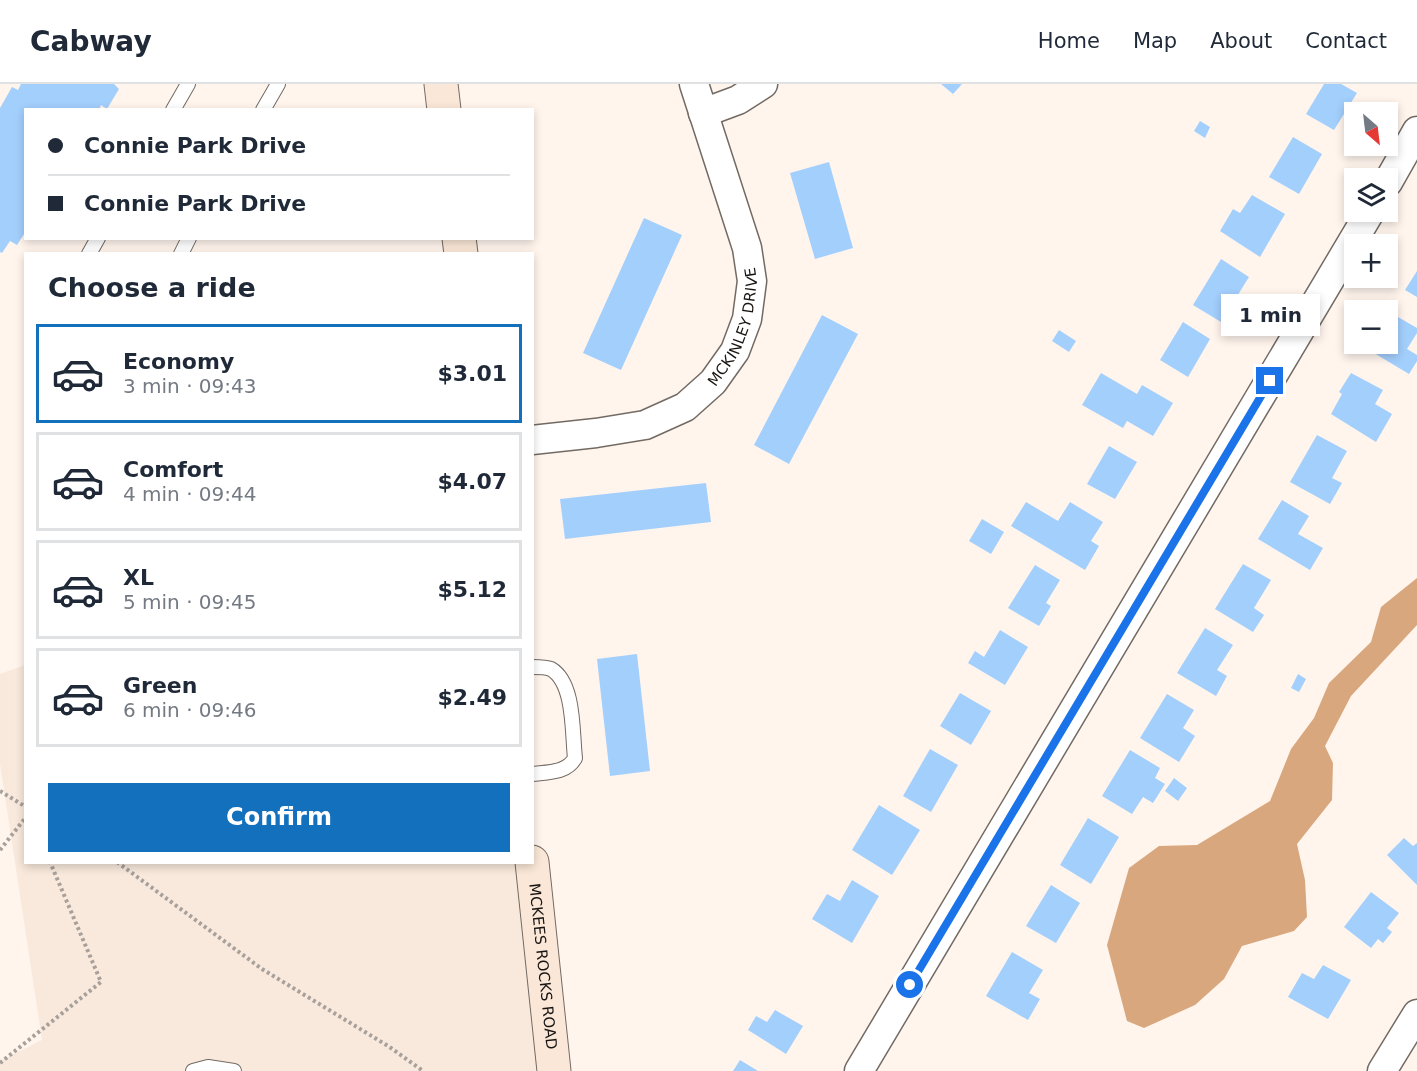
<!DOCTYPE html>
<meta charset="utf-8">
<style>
body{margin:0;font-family:"DejaVu Sans",sans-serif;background:#f2f2f3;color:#1f2937;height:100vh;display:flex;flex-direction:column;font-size:22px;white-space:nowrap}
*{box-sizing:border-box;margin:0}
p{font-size:20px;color:#747a83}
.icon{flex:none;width:33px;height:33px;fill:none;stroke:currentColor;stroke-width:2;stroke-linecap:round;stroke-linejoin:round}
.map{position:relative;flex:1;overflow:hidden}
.details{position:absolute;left:24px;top:168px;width:510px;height:612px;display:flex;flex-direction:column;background:#fff;border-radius:0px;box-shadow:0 3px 9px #0003}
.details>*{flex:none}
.top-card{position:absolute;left:24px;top:24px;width:510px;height:132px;border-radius:0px;box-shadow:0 3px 9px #0003;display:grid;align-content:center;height:132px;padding:0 24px;background:#fff}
.needle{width:39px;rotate:152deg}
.buttons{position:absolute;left:1344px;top:18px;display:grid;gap:12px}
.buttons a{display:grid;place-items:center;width:54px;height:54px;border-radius:0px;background:#fff;box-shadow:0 3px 9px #0003;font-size:30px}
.end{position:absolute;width:27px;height:27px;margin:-14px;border:8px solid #1a73e8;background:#fff;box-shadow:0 0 0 3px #fff}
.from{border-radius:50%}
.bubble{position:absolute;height:42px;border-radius:0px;background:#fff;box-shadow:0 3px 9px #0003;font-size:20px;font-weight:800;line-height:42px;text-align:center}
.top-card b{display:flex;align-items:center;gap:21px;height:57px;font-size:22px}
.top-card b+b{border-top:2px solid #e0e1e3}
.top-card i{width:15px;height:15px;background:#1f2937}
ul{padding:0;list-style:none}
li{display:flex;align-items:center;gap:18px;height:99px;margin:0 12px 9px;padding:0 12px;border:3px solid #e0e1e3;border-radius:0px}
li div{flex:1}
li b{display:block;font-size:22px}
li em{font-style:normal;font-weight:800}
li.current{border-color:#1370bc}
li>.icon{width:54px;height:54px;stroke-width:1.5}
h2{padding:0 24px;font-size:27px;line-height:72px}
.action{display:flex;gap:12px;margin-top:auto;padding:12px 24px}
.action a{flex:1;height:69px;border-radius:0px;background:#1370bc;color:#fff;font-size:24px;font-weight:800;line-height:69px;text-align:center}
header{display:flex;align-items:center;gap:36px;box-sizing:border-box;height:84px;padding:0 30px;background:#fff;border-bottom:2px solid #e0e1e3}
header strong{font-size:28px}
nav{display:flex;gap:33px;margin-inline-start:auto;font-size:21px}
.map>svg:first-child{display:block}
.built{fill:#f9e9dc}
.forest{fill:#d9a77e}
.building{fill:#a3cffd}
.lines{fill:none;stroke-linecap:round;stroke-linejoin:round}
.lane-casing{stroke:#726a63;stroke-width:16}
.street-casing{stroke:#726a63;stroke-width:31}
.secondary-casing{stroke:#726a63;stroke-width:35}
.path{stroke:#a8a09b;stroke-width:4;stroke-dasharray:3 3;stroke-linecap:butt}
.lane{stroke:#fff;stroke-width:14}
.street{stroke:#fff;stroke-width:28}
.secondary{stroke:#fae7d7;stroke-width:33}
.route{stroke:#1a73e8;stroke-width:8}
.labels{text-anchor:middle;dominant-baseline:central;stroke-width:5;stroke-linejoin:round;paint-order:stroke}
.street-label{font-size:15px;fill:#171412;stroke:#fff}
</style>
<header>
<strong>Cabway</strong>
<nav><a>Home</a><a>Map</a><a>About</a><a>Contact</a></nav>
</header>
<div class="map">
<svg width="1417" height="987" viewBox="0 0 1417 987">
<rect width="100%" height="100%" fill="#fff5ed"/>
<path class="built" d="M25 581 26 778 532 779 554 987H0V977L42 956 0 680V590Z"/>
<path class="forest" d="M1417 494V541L1351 612 1325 662 1333 679 1332 716 1297 760 1305 796 1307 833 1294 847 1242 862 1224 895 1195 921 1144 944 1127 937 1107 861 1129 784 1159 762 1197 761 1270 717 1291 665 1314 634 1329 599 1371 558 1381 523Z"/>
<g class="building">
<path d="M21 0H114L119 5 107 25 101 21 99 26H26V147L17 161 10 157 2 169 0 168V24L12 3 18 6Z"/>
<path d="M941 0H962L953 10Z"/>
<path d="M1324 0H1341L1357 9 1334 46 1306 30Z"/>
<path d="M1200 37 1210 43 1205 54 1194 47Z"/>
<path d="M1293 53 1322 70 1299 110 1269 93Z"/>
<path d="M829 78 853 164 815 175 790 89Z"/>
<path d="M1252 111 1285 130 1260 173 1220 147 1233 125 1240 129Z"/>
<path d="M644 134 682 151 621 286 583 269Z"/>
<path d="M1221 175 1249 193 1221 238 1193 221Z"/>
<path d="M1417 187V213L1405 206Z"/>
<path d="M1391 229 1417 244V249L1407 265 1417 271V277L1409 290 1369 266 1372 260H1388V234Z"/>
<path d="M822 231 858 250 789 380 754 361Z"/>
<path d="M1183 238 1210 255 1188 293 1160 276Z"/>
<path d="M1059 246 1076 257 1069 268 1052 257Z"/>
<path d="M1101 289 1137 310 1142 301 1173 319 1153 352 1127 337 1123 344 1082 321Z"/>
<path d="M1351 289 1383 306 1375 320 1392 330 1376 358 1331 330 1342 310 1339 308Z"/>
<path d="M1317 351 1347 367 1332 394 1342 399 1330 420 1290 398Z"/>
<path d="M1109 362 1137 378 1115 415 1087 400Z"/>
<path d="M706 399 711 438 565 455 560 415Z"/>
<path d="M1282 416 1309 432 1298 450 1323 464 1310 486 1258 455Z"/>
<path d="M1026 418 1058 437 1070 418 1103 438 1091 457 1099 462 1085 486 1011 442Z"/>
<path d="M982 435 1004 448 991 470 969 457Z"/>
<path d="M1243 480 1271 496 1254 524 1264 531 1253 548 1215 525Z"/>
<path d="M1035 481 1060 496 1046 519 1051 522 1039 542 1008 524Z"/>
<path d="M1205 544 1233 561 1217 586 1227 592 1216 612 1177 589Z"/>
<path d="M1000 546 1028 563 1005 601 968 579 975 567 984 573Z"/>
<path d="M637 570 650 687 610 692 597 575Z"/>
<path d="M1298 590 1306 595 1299 608 1291 604Z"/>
<path d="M960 609 991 627 971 661 940 642Z"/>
<path d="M1167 610 1194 626 1183 644 1195 652 1179 678 1140 654Z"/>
<path d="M930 665 958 681 931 728 903 712Z"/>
<path d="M1130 666 1160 684 1155 694 1165 700 1153 719 1143 713 1132 730 1102 712Z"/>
<path d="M1174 694 1187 704 1178 717 1165 707Z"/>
<path d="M879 721 920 746 892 791 852 766Z"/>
<path d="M1088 734 1119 753 1091 800 1060 781Z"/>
<path d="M1404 754 1413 762 1417 759V801L1387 771Z"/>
<path d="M852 796 879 812 852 859 812 835 827 810 840 817Z"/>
<path d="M1051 801 1080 819 1056 859 1026 842Z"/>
<path d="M1371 808 1399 829 1387 844 1392 848 1383 859 1378 855 1371 864 1344 843Z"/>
<path d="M1012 868 1043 886 1029 909 1040 915 1028 936 986 912Z"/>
<path d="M1323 881 1351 896 1328 935 1288 913 1302 889 1314 895Z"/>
<path d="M775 926 803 942 786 970 748 946 756 932 767 938Z"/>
<path d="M740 976 758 987H733Z"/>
</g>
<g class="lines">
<g class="lane-casing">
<g id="lane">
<path d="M173 26 188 0"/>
<path d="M263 26 278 0"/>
<path d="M89 170 98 154"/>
<path d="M181 170 189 154"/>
<path d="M532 583C538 583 546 583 551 585 575 599 572 649 575 674 567 689 548 688 532 690"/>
<path d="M193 987 208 983 234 987"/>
</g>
</g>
<g class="street-casing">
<g id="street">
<path d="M703 29 738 16 763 0"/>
<path d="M1388 98 1417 47"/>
<path id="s1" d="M532 356 596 349 645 341 685 323 713 298 735 267 747 235 752 197 747 164 694 0"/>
<path d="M859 987 1370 128"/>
<path d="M1382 987 1417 930"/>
</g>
</g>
<g class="secondary-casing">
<g id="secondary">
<path d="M441 0 444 26"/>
<path d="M459 154 461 170"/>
<path id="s2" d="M532 778 554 987"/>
</g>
</g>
<g class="path">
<path d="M0 707 26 723"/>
<path d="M0 766 26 733"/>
<path d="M117 778 262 885 388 962 423 987"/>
<path d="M0 979 101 898 50 778"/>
</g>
<use href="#lane" class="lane"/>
<use href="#street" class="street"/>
<use href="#secondary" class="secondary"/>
</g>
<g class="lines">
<path class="route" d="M910 901 1270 297"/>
</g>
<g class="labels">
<g class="street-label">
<text stroke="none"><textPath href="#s1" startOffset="256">MCKINLEY DRIVE</textPath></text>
<text stroke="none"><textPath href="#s2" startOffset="105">MCKEES ROCKS ROAD</textPath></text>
</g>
</g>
</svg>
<div class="buttons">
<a><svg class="needle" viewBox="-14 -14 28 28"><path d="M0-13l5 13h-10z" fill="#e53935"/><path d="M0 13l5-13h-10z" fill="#747a83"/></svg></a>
<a><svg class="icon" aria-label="layers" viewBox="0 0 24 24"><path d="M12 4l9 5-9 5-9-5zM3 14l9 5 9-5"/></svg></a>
<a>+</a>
<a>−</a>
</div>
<i class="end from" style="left:910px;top:901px"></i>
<i class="end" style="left:1270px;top:297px"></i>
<div class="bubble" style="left:1221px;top:210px;width:99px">1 min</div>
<div class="top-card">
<b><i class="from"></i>Connie Park Drive</b>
<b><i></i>Connie Park Drive</b>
</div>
<section class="details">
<h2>Choose a ride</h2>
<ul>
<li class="current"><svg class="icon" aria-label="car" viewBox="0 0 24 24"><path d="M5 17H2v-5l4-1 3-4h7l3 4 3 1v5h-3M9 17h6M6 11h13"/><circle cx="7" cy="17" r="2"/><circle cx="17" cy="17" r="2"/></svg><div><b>Economy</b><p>3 min · 09:43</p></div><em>$3.01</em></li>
<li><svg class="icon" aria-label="car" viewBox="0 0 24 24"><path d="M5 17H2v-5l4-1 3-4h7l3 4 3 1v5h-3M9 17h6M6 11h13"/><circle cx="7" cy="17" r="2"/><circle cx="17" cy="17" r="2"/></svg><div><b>Comfort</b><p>4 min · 09:44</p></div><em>$4.07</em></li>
<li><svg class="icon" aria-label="car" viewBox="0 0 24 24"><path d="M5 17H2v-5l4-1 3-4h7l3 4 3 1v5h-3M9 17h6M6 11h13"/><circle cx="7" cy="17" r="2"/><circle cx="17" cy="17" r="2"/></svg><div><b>XL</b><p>5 min · 09:45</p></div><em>$5.12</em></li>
<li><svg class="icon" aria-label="car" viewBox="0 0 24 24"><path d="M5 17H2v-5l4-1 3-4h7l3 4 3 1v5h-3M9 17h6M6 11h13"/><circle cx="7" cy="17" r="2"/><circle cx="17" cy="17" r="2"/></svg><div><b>Green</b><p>6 min · 09:46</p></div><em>$2.49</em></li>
</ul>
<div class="action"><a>Confirm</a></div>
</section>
</div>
